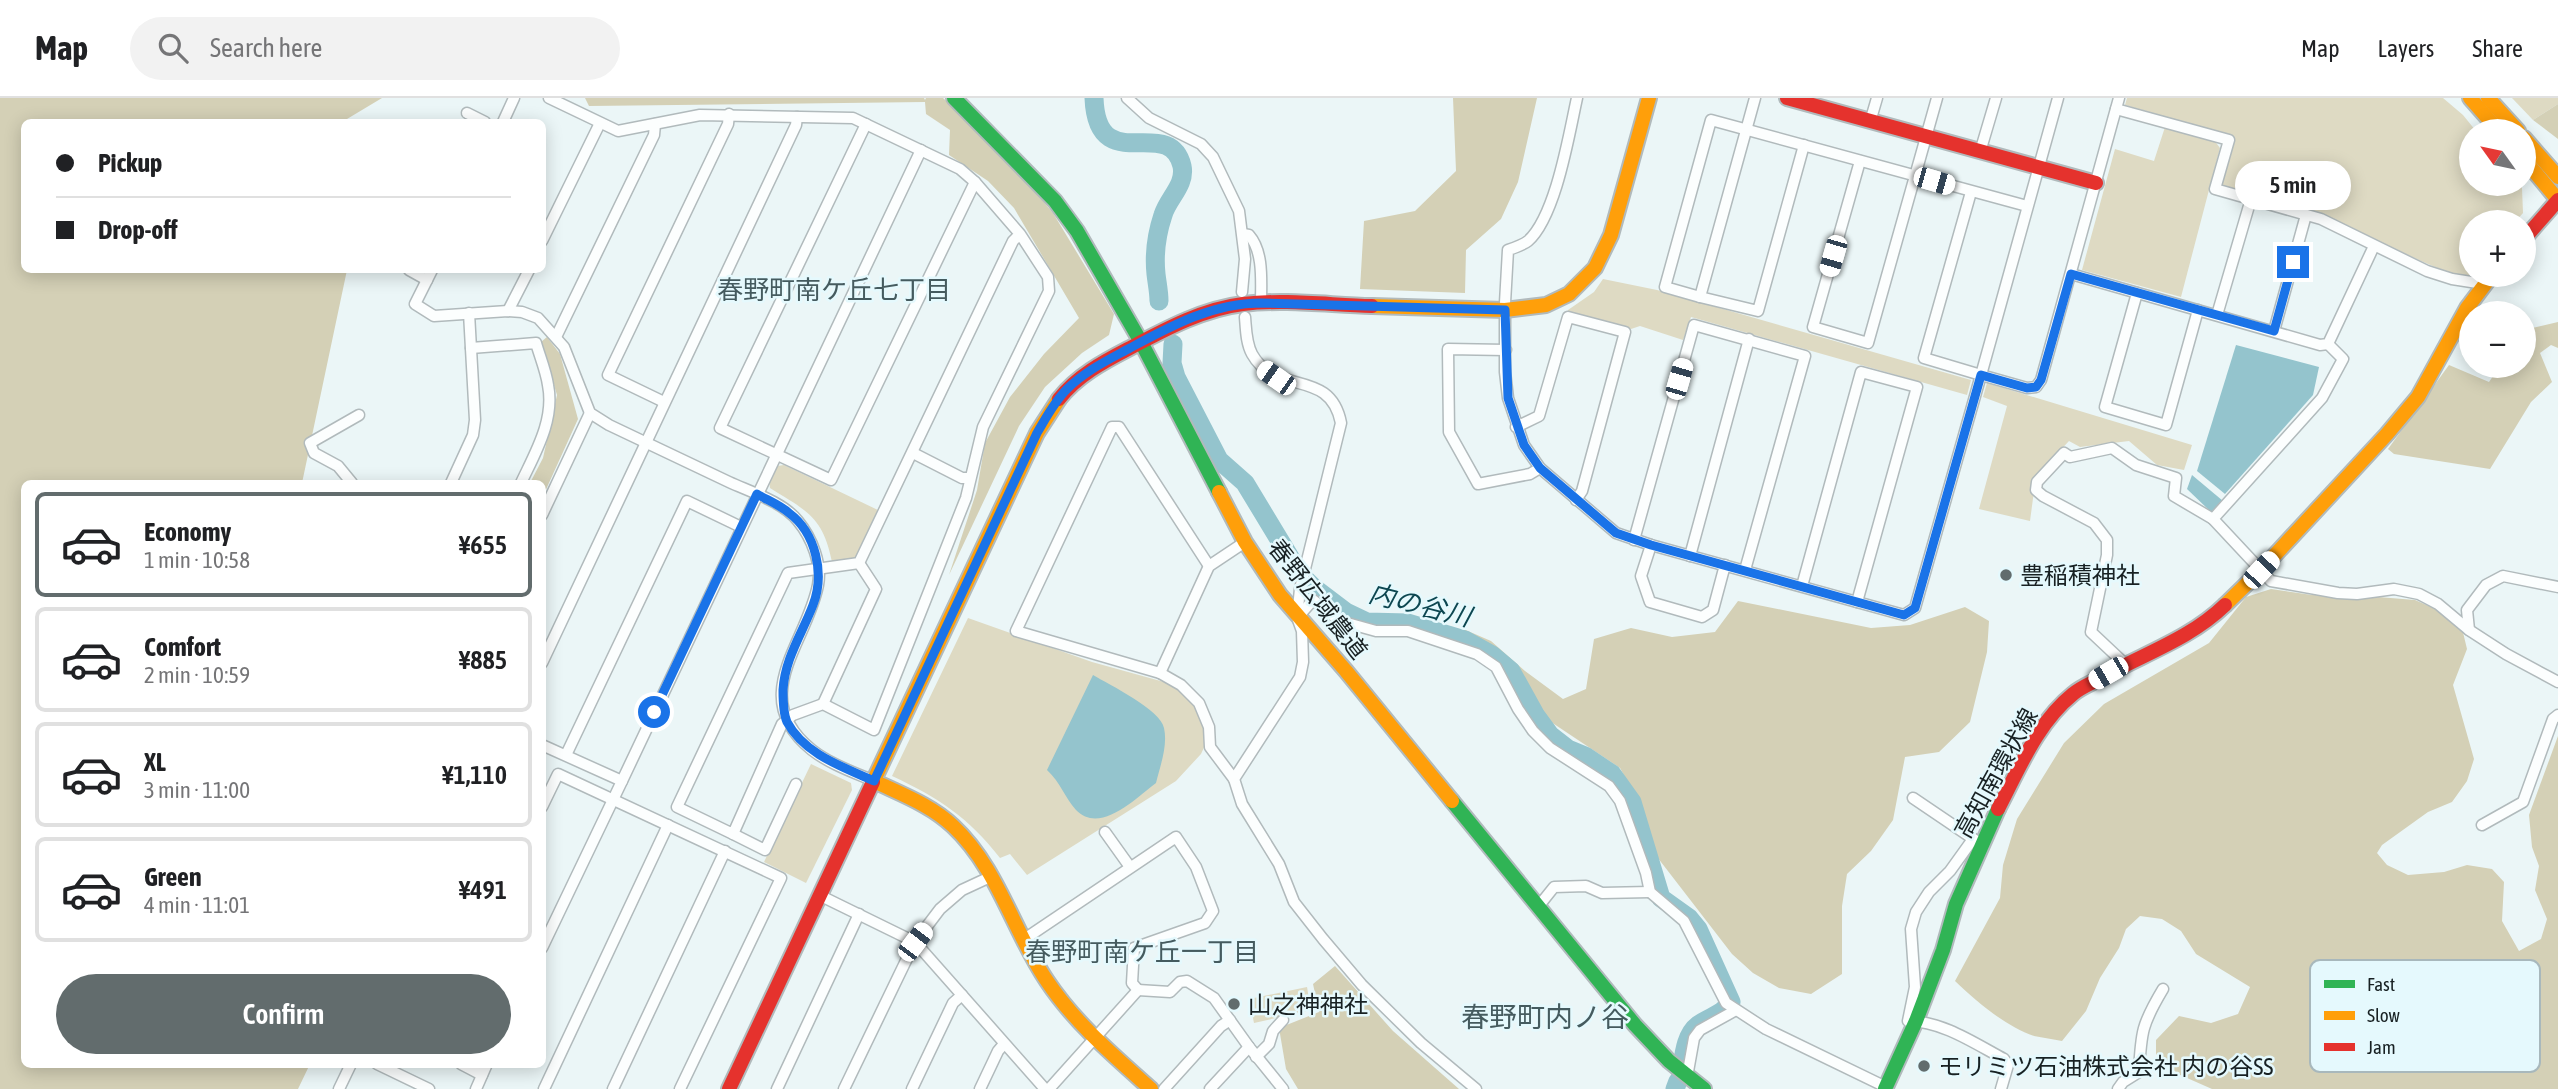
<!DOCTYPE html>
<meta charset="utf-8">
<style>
body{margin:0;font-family:"Asap Condensed","Noto Sans JP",sans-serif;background:#f2f2f2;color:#202124;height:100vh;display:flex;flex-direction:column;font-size:26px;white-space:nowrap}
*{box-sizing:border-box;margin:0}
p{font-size:23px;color:#757577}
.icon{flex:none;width:38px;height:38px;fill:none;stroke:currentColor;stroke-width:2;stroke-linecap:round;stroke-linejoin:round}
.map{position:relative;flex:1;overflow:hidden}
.drawer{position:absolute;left:21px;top:382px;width:525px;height:588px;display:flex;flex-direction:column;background:#fff;border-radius:10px;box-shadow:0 4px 18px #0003}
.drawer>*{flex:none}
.hud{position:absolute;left:21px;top:21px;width:525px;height:154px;border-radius:10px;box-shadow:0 4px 18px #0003;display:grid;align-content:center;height:154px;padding:0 35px;background:#fff}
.needle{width:46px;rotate:303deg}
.buttons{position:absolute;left:2459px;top:21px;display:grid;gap:14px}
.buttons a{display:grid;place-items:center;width:77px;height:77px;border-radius:50%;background:#fff;box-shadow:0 4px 18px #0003;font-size:35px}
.end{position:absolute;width:32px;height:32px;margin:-16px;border:9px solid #1a73e8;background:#fff;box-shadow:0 0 0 4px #fff}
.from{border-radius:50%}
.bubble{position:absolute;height:49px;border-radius:24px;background:#fff;box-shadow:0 4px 18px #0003;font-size:23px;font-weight:600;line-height:49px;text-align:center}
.car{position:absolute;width:21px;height:42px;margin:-21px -10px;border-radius:9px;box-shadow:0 0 5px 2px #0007;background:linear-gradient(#fff 24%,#345 0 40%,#fff 0 76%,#345 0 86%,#fff 0)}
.hud b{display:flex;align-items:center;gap:24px;height:66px;font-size:26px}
.hud b+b{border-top:2px solid #e0e0e0}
.hud i{width:18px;height:18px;background:#202124}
ul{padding:12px 0 0;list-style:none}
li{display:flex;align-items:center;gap:21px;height:105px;margin:0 14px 10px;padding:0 21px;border:4px solid #e0e0e0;border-radius:10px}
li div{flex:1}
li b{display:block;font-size:26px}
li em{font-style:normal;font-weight:600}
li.selected{border-color:#626c6d}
li>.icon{width:63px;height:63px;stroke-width:1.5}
.primary-button{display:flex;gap:14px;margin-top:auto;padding:14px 35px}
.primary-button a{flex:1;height:80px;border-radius:42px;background:#626c6d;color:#fff;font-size:28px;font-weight:600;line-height:80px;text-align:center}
header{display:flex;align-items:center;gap:42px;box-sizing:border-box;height:98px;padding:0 35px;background:#fff;border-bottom:2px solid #e0e0e0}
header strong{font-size:33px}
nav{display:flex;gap:38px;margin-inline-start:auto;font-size:24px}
.search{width:490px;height:63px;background:#f2f2f2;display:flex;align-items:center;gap:18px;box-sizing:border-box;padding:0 24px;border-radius:38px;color:#757577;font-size:26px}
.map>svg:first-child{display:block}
.green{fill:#dedac3}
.forest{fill:#d4d0b6}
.water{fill:#94c4cd}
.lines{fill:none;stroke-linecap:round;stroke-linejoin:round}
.river{stroke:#94c4cd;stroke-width:19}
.street-casing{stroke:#b1babc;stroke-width:13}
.fast-casing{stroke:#b1babc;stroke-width:18}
.slow-casing{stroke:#b1babc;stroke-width:18}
.jam-casing{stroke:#b1babc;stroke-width:18}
.street{stroke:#fcfefe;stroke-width:10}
.fast{stroke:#30b455;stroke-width:14}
.slow{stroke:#ff9f0a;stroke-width:14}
.jam{stroke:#e5322d;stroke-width:14}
.route{stroke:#1a73e8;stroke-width:9}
.poi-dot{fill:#626c6d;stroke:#e5f9fd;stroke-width:2.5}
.labels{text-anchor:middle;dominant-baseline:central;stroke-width:5;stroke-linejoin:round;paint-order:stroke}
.poi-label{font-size:24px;fill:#182123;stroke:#e5f9fd;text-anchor:start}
.street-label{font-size:24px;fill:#182123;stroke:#e5f9fd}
.neighbourhood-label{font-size:26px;fill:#455b5f;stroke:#e5f9fd}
.water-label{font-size:26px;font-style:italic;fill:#0d4751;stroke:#e5f9fd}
.quarter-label{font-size:28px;fill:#455b5f;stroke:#e5f9fd}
.key{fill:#e5f9fd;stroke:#a8b8bc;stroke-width:2}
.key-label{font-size:19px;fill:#182123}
</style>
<header>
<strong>Map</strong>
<div class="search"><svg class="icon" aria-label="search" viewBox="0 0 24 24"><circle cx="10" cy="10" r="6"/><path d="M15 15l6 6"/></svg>Search here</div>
<nav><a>Map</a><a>Layers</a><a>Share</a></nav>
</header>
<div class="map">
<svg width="2558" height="991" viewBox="0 0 2558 991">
<rect width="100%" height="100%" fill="#ebf6f7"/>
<g class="green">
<path d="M2127 0H2443L2463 17 2476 33H2471V86H2518L2522 90 2523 115 2515 124H2471V177L2461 180 2421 163 2325 118 2221 87 2233 38 2125 7Z"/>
<path d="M2512 0H2558V6L2533 22Z"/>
<path d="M2165 29 2214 42 2220 50 2181 199 2082 172 2115 51 2154 63Z"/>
<path d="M1603 181 1657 192 1971 282 1967 297 1691 219 1683 242 1640 228 1631 231 1568 217V212L1594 194Z"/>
<path d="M1987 285 2192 347 2184 372 2157 367 2129 343 2080 349 2069 343 2036 378 2030 423 1979 411 2007 308 1983 299Z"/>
<path d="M784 367 880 413 856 460 832 464C823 419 807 413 770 390L769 383 777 368Z"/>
<path d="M968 520 1092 564 1175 587 1199 613 1207 643 1201 656 1176 683 1027 777 1010 756 1000 760C968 719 939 700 892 678Z"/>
<path d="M811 666 851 685 852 692 806 785 764 764Z"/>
<path d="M1307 889 1311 912 1254 925 1249 901Z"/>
</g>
<g class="forest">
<path d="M0 0H382L342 24H24V172H347L302 385H24V966H310L298 991H0Z"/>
<path d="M585 0H924L925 2 926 0H943L1008 61 1053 115 1114 216 1109 237 1082 255 1045 289 1019 328 949 477 977 392 985 345 1010 299 1044 256 1079 220 1014 110 988 83 949 57 950 32 926 16 925 4 589 8Z"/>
<path d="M1453 0H1537L1518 84 1501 121 1466 152 1465 195 1360 191 1364 123 1415 113 1456 73Z"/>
<path d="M2558 6V41L2533 22Z"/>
<path d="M2558 224V250L2551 247 2540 255 2552 284 2531 304 2490 371 2394 356 2388 351 2449 267 2489 284 2500 268H2524V232Z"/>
<path d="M547 239 560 256 578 321 543 398 542 385H530L543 360 557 297 541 244Z"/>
<path d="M2271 491 2312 497 2366 498 2415 502 2440 513 2461 526 2467 551 2453 587 2474 661 2467 683 2452 704 2428 714 2382 747 2377 755 2387 767 2408 777 2444 774 2467 767 2492 771 2504 784 2502 823 2519 853 2541 841 2547 821 2535 792 2539 768 2532 749 2529 717 2558 638V991H2212L2178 976 2156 956V942L2179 918 2211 925 2238 916 2250 889 2196 856 2181 833 2162 821 2140 818 2126 831 2119 850 2100 880 2086 913 2062 943C2053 941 2043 940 2034 938 2005 928 1977 904 1955 883L2000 800 2003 767 2017 721 2064 645 2104 606 2209 545 2246 499Z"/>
<path d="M1738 503 1871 530 1910 527 1965 509 1989 523 1987 554 1970 624 1939 654 1905 659 1893 722 1871 753 1847 776 1842 808V876L1811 896 1779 890 1753 875 1732 856 1644 742 1637 701 1620 670 1539 616 1498 576 1458 548 1461 530 1491 543 1525 573 1563 601 1586 591 1594 541 1631 530 1672 539 1715 534Z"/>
<path d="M1335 868 1393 933 1459 991H1298L1286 971 1279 930 1319 914 1313 886Z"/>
</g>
<g class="water">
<path d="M2236 247 2319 269 2313 297 2225 396 2197 373Z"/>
<path d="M2192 377 2223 403 2211 414 2187 391Z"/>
<path d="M1093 577C1110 587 1161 612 1164 630 1168 648 1160 668 1156 685 1136 700 1100 737 1076 712 1065 700 1061 685 1047 672Z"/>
</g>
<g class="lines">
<g class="river">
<path d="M1094 0C1097 82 1169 15 1182 68 1186 87 1168 100 1163 117 1157 135 1154 157 1156 176 1157 185 1159 194 1159 203"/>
<path d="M1173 246 1172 265 1176 279 1219 362 1245 385 1300 476 1313 489 1346 514 1367 524 1408 525 1465 542 1492 557 1511 573 1536 618 1550 637 1568 651 1585 658 1612 676 1632 704 1661 800 1689 820 1698 831 1731 904C1722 917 1711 918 1698 927 1686 936 1684 955 1682 969"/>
<path d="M1675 991 1678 983"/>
</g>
<g class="street-casing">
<g id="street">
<path d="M549 0 618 33 700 17 853 20 960 71 975 84 1020 136 1013 143 859 465 788 475 677 709 733 736 782 626 793 617 823 606 874 632 966 400 983 329 1049 193 1048 179 1020 136"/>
<path d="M1127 0 1149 20 1201 46 1213 59 1239 113 1245 161 1242 194"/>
<path d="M1577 0C1569 36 1556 118 1528 143 1523 147 1514 150 1508 152L1505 205V274L1508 300 1524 347 1540 370 1616 435 1651 447 1904 517 1915 510 1981 277 1924 260 1971 94"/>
<path d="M1755 0 1700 199 1758 213 1804 47"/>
<path d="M2058 0 1981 277 2027 290 2036 289 2041 282 2119 0"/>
<path d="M2116 11 2229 42 2215 91 2321 121 2427 173 2452 181 2484 186"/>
<path d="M467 15 485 24"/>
<path d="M503 24 514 0"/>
<path d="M1870 24 1877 0"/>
<path d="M866 26 720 330 831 382 975 84"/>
<path d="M1980 54 1996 0"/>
<path d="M1860 63 1813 229 1868 245 1937 0"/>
<path d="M1243 136 1249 137C1264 154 1261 184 1261 205"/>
<path d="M542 143 600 25"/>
<path d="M409 172 427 182"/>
<path d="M432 172 415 206 434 218 508 213 522 214 538 220 564 249 590 315 609 327C649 346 689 365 729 384 751 394 783 404 798 423 812 440 822 466 818 487 807 545 746 599 812 652 830 666 853 674 874 683"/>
<path d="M2071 176 2320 247 2328 246 2374 148"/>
<path d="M2137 195 2105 309 2166 327 2198 212"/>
<path d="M1700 199 1665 189 1711 22 2027 108"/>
<path d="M508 213 529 172"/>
<path d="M2217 217 2251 101"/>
<path d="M1245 219C1246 231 1246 245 1252 256 1276 299 1330 269 1341 325L1300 491 1297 519 1302 533 1303 564 1300 579 1234 681 1242 706 1279 766 1294 804 1323 841 1362 887 1421 945 1476 991"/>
<path d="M2274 233 2306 117"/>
<path d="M556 239 654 37 655 26"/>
<path d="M2328 246 2343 261 2322 300 2213 421 2271 483 2338 495 2357 496 2394 491 2419 496 2438 506 2469 532 2506 556 2558 584"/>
<path d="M471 250 536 245C540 259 546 273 548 287 555 322 535 355 521 385"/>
<path d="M1506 252 1448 251 1449 334 1478 386 1530 376 1540 370"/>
<path d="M664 304 608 277 728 26 729 16"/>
<path d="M1516 329 1539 318 1568 219 1625 234 1582 393 1576 402"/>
<path d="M913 355 962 380H970"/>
<path d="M352 385 338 368 314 355 310 345 359 317"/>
<path d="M451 385 473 337 475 322 469 215"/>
<path d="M542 417 590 315"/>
<path d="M1634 442 1694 227 1805 258 1745 472"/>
<path d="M1651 447 1641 478 1650 504 1702 519 1713 512 1725 467"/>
<path d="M1690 458 1749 241"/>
<path d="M1209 468 1119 329H1112L1016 533 1160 575 1181 587 1199 605 1209 629 1210 649 1234 681"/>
<path d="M1802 488 1861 274 1917 289 1857 504"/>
<path d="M1298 519 1313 502 1340 523 1376 533H1408L1477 556 1496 569 1518 611 1533 633 1550 650 1609 688 1620 703 1646 775 1650 794 1684 823 1726 905 1766 931 1888 990"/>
<path d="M2469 532 2467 512 2486 487 2503 478 2558 489"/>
<path d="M542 565 796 27 797 19"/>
<path d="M2125 566 2091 534 2107 457V442L2094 425 2043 398 2036 392 2037 384 2064 355 2070 359 2112 350 2136 367 2176 380 2174 398 2213 421"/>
<path d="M1160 575 1209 468 1245 444"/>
<path d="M823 606 876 491 859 465"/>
<path d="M542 647 622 683 921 52"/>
<path d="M566 657 687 403 741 429"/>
<path d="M1913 700 1978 744"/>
<path d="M542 709 558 676 781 780 680 991"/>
<path d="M2482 727 2523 704 2553 621 2558 617"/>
<path d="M1105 734 1130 769"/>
<path d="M733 736 765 752 796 686"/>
<path d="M1973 741 1950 773 1929 794 1916 814 1911 831 1915 889 1908 923C1942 923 1974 945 2004 961L2008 967 2001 991"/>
<path d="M821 798 915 844 1045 991"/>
<path d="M1538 809 1554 789 1586 788 1602 795 1650 794"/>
<path d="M1023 842 1176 739 1196 769 1213 813 1205 825 1134 850 1132 885 1138 892"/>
<path d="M542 850 622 683"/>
<path d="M1138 892 1170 894 1180 884 1187 883 1214 900 1249 949 1283 991"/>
<path d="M1256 959 1269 946 1273 933 1283 922"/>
<path d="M377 966 429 991"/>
<path d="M461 966 482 977"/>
<path d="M1687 979 1694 940 1700 932 1736 912"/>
<path d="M339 991 351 966"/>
<path d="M476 991 487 966"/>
<path d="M544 991 668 727"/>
<path d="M613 991 725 753"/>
<path d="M777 991 859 816"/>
<path d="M844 991 915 844 940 811 962 792 990 779"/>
<path d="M912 991 953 905 962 897"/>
<path d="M980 991 998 953 1004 946"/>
<path d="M1049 991 1138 892"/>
<path d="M1164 991 1221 928 1230 922"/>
<path d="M1210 991 1249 949"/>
<path d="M2118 991 2123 984 2139 974C2141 934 2142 926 2163 891"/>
</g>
</g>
<g class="fast-casing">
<g id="fast">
<path d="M954 0 1055 103 1077 133 1141 244 1219 394"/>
<path d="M1452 703 1635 927 1669 963 1704 991"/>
<path d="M1885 991 1916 923 1943 852 1956 806 1998 711"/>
</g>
</g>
<g class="slow-casing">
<g id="slow">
<path d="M2470 0 2499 33"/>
<path d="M2488 0 2518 33"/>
<path d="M2524 40 2558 79"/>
<path d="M2524 61 2558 102"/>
<path d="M1372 208 1505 212 1546 207 1569 196 1595 170 1611 137 1649 0"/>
<path d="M1219 394 1245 444 1280 497 1346 573 1452 703"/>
<path d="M2225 507 2261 472 2387 336 2418 299 2467 210 2492 177"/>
<path d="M874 683C901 696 931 707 953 728 998 770 1013 833 1047 883 1075 925 1114 958 1151 991"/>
<path d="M873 684 1037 335 1059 301"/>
</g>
</g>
<g class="jam-casing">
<g id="jam">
<path d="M1787 0 2096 85"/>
<path d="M2524 141 2558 102"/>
<path d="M1059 301C1077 278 1103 264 1128 251 1164 232 1202 211 1243 206 1285 201 1330 207 1372 208"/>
<path d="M1998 711C2019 671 2037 625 2073 596 2081 589 2092 585 2101 580 2143 556 2190 541 2225 507"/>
<path d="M729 991 873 684"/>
</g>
</g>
<use href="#street" class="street"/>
<use href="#fast" class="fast"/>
<use href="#slow" class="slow"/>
<use href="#jam" class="jam"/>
</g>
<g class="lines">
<path class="route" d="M654 614 757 396C767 402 780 407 789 415 816 435 825 476 813 507 802 536 785 560 783 592 783 601 783 615 787 624 804 656 843 669 874 683L1037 335C1046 320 1054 304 1067 291 1085 273 1108 262 1130 250 1171 228 1213 205 1261 205L1505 212 1508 300 1524 347 1540 370 1616 435 1651 447 1904 517 1915 510 1981 277 2027 290 2036 289 2041 282 2071 176 2274 233 2293 164"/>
</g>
<g class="poi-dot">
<circle cx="2006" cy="477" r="7"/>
<circle cx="1234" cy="906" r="7"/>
<circle cx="1924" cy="968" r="7"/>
</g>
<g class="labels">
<g class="poi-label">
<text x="2020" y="477">豊稲積神社</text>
<text x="1248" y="906">山之神神社</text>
<text x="1938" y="968">モリミツ石油株式会社 内の谷SS</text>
</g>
<g class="street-label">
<text transform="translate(1318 501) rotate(52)">春野広域農道</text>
<text transform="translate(1996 675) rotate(-61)">高知南環状線</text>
</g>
<g class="neighbourhood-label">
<text x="834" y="192">春野町南ケ丘七丁目</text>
<text x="1142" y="854">春野町南ケ丘一丁目</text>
</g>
<g class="water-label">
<text transform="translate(1420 507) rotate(14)">内の谷川</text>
</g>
<g class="quarter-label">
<text x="1545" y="919">春野町内ノ谷</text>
</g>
</g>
<rect x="2310" y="862" width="230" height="112" rx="10" class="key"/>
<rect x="2324" y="882" width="31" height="8" fill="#30b455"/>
<rect x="2324" y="913" width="31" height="9" fill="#ff9f0a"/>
<rect x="2324" y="945" width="31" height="8" fill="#e5322d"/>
<g class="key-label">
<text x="2367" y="893">Fast</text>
<text x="2367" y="924">Slow</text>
<text x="2367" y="956">Jam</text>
</g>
</svg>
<div class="buttons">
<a><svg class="needle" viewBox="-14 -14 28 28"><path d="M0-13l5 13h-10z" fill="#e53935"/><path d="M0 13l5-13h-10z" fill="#757577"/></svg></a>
<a>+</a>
<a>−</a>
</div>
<i class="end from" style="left:654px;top:614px"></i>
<i class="end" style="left:2293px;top:164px"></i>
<div class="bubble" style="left:2235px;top:63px;width:116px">5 min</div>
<i class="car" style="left:1934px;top:83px;rotate:106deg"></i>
<i class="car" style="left:1833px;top:158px;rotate:196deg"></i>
<i class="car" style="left:1276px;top:280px;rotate:305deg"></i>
<i class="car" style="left:1679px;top:281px;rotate:16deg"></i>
<i class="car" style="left:2261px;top:472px;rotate:43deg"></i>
<i class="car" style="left:2108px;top:575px;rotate:240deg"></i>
<i class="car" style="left:915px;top:844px;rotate:37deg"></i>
<div class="hud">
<b><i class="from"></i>Pickup</b>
<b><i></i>Drop-off</b>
</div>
<section class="drawer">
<ul>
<li class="selected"><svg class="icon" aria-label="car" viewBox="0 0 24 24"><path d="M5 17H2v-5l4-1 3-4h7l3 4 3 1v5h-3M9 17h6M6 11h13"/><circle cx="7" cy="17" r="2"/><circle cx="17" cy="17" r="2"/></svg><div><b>Economy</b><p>1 min · 10:58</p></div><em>¥655</em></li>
<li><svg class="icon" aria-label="car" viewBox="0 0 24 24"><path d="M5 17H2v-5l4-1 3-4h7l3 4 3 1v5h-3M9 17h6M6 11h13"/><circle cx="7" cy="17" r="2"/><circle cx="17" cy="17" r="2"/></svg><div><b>Comfort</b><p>2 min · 10:59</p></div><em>¥885</em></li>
<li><svg class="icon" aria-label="car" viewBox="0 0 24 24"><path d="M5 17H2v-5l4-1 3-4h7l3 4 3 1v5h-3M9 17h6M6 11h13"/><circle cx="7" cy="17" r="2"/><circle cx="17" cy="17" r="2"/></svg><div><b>XL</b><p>3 min · 11:00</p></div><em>¥1,110</em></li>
<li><svg class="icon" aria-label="car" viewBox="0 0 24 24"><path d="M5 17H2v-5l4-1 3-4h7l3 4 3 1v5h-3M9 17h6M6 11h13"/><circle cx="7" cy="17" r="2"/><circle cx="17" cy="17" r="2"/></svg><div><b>Green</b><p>4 min · 11:01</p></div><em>¥491</em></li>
</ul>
<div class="primary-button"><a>Confirm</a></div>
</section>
</div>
